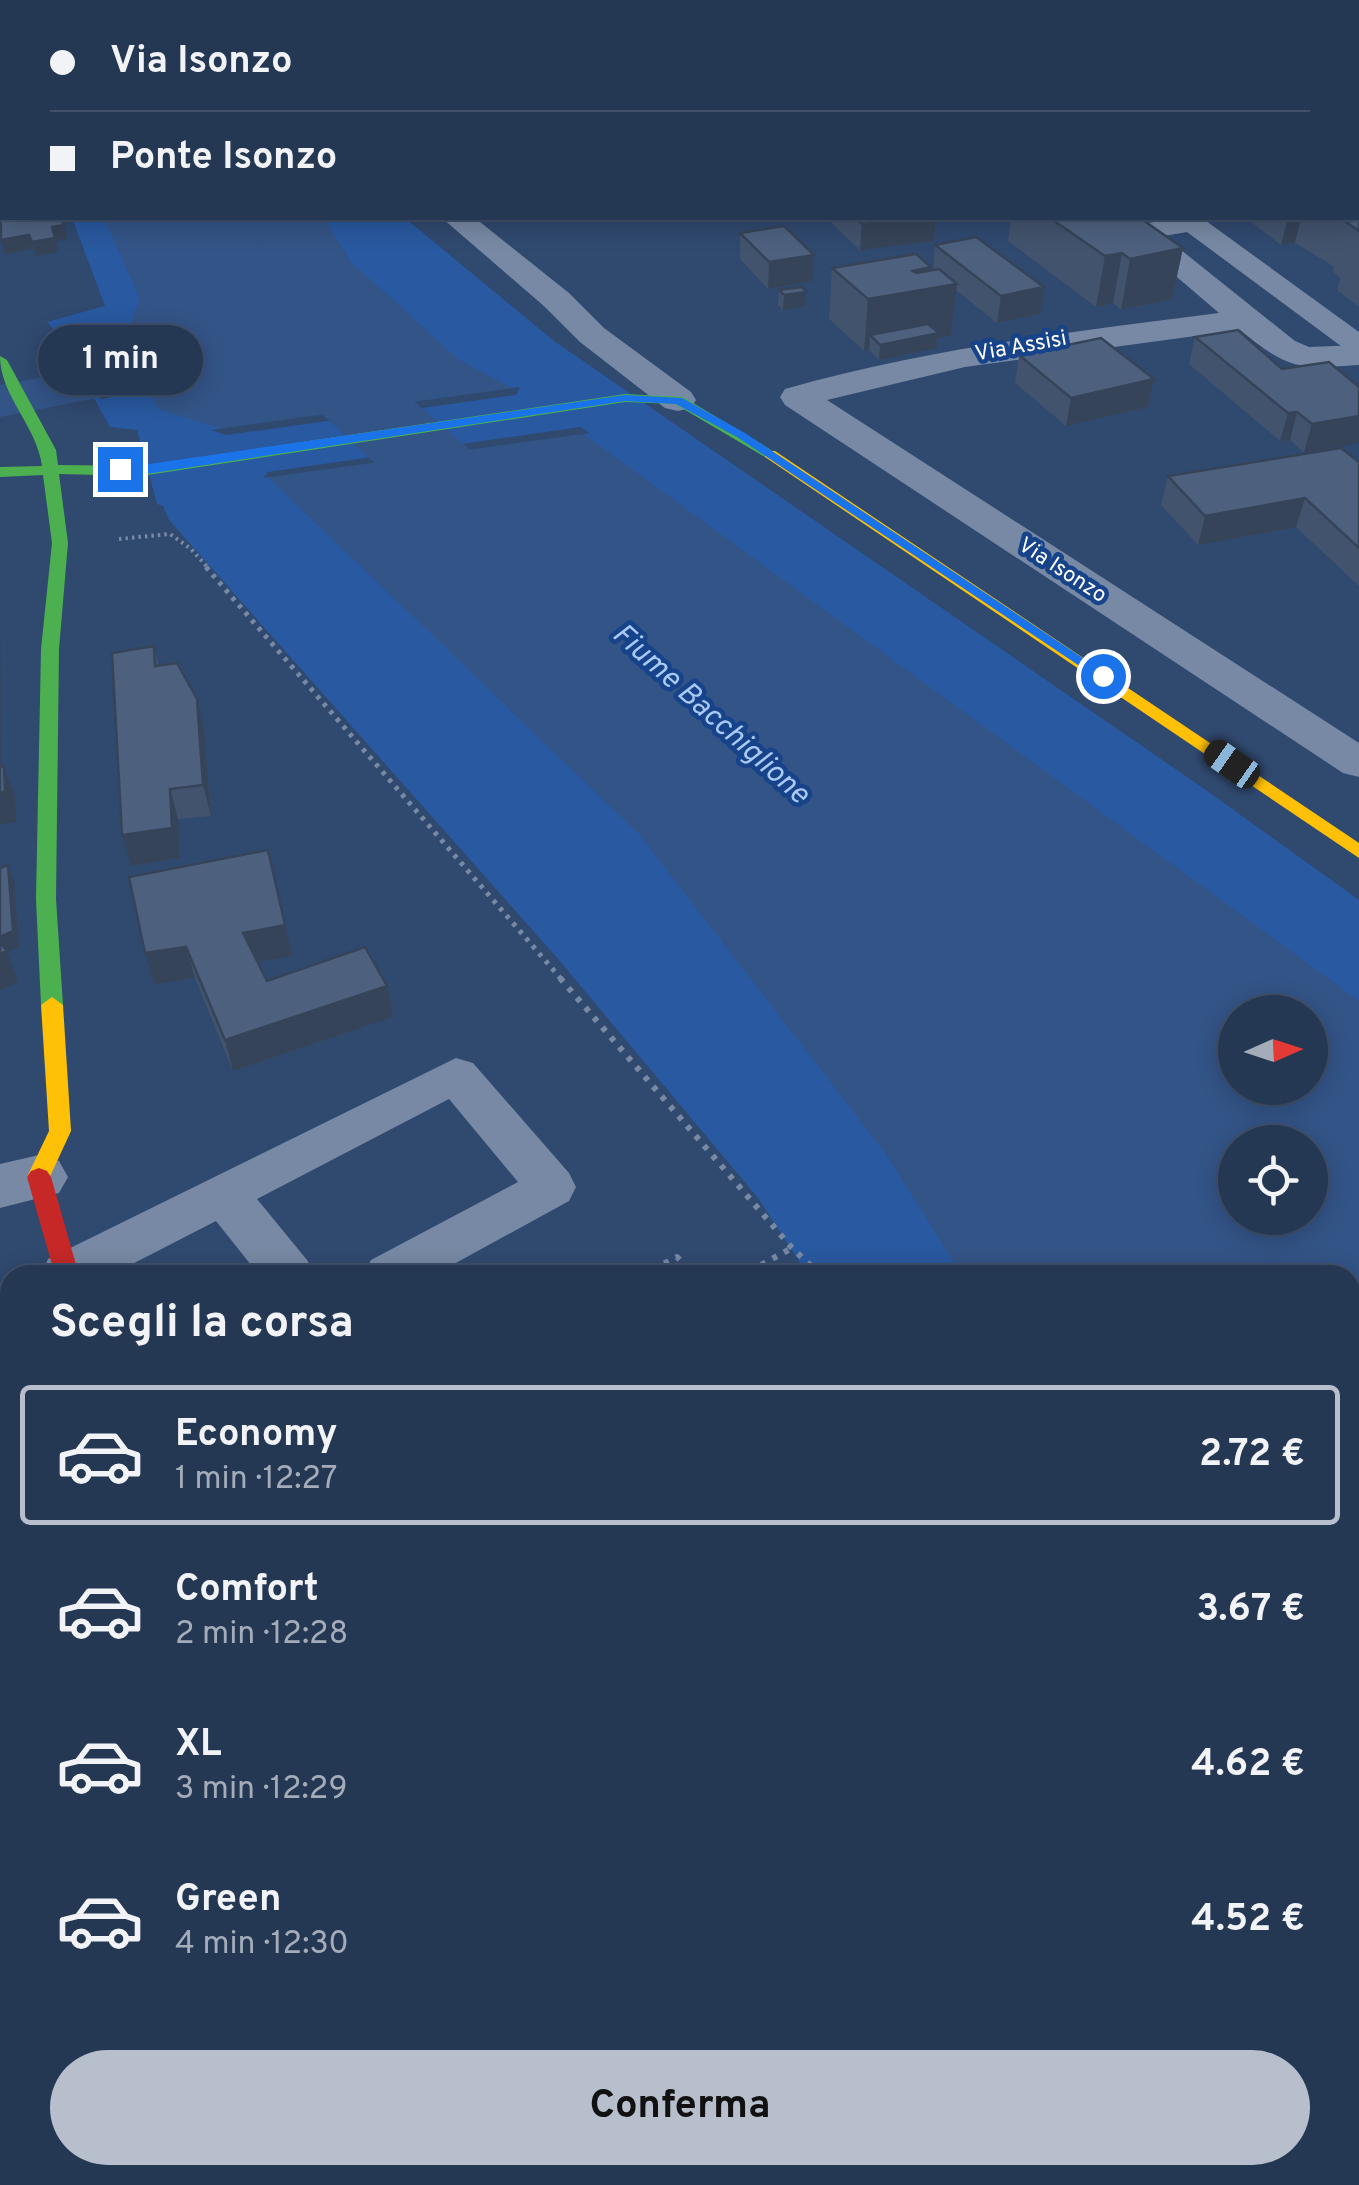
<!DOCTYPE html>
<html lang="it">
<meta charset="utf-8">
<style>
body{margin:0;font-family:Overpass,sans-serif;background:#2c3f5a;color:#f1f3f6;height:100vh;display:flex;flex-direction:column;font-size:38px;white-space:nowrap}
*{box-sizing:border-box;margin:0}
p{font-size:32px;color:#a3acb8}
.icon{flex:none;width:55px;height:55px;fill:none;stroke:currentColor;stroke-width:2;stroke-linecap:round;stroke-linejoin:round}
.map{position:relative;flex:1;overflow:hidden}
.sheet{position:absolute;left:0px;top:1265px;width:1360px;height:920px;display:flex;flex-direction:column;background:#243753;border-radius:30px 30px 0 0;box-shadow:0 5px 25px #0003,0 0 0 2px #41516a}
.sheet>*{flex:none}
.top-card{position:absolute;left:0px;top:0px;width:1360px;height:220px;box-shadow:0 5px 25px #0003,0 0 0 2px #41516a;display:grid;align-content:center;height:220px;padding:0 50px;background:#243753}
.needle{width:65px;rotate:87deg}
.buttons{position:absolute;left:1218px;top:995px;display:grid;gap:20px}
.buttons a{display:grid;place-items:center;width:110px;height:110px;border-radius:50%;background:#243753;box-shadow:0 5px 25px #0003,0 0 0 2px #41516a;font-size:50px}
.end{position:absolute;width:45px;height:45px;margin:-22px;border:12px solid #1a73e8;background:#fff;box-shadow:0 0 0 5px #fff}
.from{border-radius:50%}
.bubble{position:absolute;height:70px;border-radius:35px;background:#243753;box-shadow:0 5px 25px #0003,0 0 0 2px #41516a;font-size:32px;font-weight:700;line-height:70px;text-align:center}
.car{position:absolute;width:30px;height:60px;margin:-30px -15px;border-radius:12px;box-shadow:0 0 8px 2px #0007;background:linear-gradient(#222 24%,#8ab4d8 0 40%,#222 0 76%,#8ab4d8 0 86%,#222 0)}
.top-card b{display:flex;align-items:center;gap:35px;height:95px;font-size:38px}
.top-card b+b{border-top:2px solid #41516a}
.top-card i{width:25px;height:25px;background:#f1f3f6}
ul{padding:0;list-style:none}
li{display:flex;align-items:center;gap:30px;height:140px;margin:0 20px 15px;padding:0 30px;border:5px solid transparent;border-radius:10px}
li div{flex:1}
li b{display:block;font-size:38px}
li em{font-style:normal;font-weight:700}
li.on{border-color:#b7bfcd}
li>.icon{width:90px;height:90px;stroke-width:1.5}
h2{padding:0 50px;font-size:45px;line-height:120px}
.primary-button{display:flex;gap:20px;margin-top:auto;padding:20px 50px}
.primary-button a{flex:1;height:115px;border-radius:60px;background:#b7bfcd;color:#111;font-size:40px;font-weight:700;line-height:115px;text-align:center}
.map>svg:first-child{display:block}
.green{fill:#2959a0;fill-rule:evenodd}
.water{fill:#335487;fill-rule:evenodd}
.pier{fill:#30496f}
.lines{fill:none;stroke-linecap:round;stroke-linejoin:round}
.canal{fill:#335487;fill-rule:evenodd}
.river{fill:#335487;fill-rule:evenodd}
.path-far3{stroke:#7789a4;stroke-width:4;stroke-dasharray:2.5 4;stroke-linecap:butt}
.path-far2{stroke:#7789a4;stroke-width:5;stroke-dasharray:4 6;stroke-linecap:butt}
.path-far1{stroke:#7789a4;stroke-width:6;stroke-dasharray:5 8;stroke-linecap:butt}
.path{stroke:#7789a4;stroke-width:9;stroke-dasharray:6 10;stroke-linecap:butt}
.lane{fill:#7789a4;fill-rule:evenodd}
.street{fill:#7789a4;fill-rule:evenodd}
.fast{fill:#4caf50;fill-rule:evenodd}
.slow{fill:#ffc107;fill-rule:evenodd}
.jam{fill:#c62828;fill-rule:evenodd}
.tram{stroke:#788aa3;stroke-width:4}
.wall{fill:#42536d}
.shaded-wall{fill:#364459}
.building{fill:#4d617f;stroke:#364459;stroke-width:2.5}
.route{fill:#1a73e8}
.labels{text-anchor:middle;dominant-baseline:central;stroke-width:9;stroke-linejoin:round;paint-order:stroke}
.far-street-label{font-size:22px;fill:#fff;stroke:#164389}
.water-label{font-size:30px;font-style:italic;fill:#a9c9f6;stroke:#164389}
</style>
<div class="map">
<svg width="1359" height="2185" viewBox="0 0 1359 2185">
<rect width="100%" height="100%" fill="#30496f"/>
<path class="green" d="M72 218H405L554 341 1206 790 1359 900V2185H982L983 2175H1350V1275H808L758 1198 558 959 169 520 163 506 157 504 137 430 110 427 60 337 47 322 105 306ZM1235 1012H1310V1088H1235ZM1235 1142H1310V1218H1235Z"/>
<g class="water">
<path d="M104 218H324L351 262 459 360 516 390 226 430 158 409C135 357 116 355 140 299Z"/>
<path d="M581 432 1359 1001V2185H1299L1302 2175H1350V1275H962L886 1154 639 834 268 477ZM1235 1012H1310V1088H1235ZM1235 1142H1310V1218H1235Z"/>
</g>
<g class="pier">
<path d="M520 387 516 395 226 435 211 430Z"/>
<path d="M580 427 590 433 263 478 268 472Z"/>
</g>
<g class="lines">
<path class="canal" d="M248 339 266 343 273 354 266 365 0 417V385Z"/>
<path class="river" d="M167 218H243L320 329 374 367 597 559 612 581 597 603 561 612 525 603 312 405 260 365Z"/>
<path class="path-far3" d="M119 539 170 534 191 549 209 569"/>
<path class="path-far2" d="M206 567 562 980"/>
<g class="path-far1">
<path d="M560 978 792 1248 821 1275"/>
<path d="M641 1275 677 1257 694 1275"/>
<path d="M741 1275 761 1265"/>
<path d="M769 1275 761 1265 792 1248"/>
<path d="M0 1429 10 1442"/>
</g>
<g class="path">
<path d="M576 2175 585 2185"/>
<path d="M909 2175 917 2185"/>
<path d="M309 2185 310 2175"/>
<path d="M941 2185 952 2175"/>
<path d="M1236 2185 1240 2175"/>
</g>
<g class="lane">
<path d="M1294 0H1318L1320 2H1296Z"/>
<path d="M1358 23 1359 24V38L1358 37Z"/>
<path d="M1178 218H1202L1359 332V355L1349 352 1187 232 1140 240 1127 232 1131 226Z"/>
<path d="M456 1058 473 1063 569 1173 576 1187 569 1201 434 1275H363L371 1260 518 1182 449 1099 257 1199 307 1260 315 1275H259L216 1221 111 1275H41L48 1259Z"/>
</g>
<g class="street">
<path d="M700 0H724L725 2H701Z"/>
<rect x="1358" y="93" width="1" height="16"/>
<path d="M1358 142 1359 143V161L1358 160Z"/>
<path d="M442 218H475L569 293 604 328 691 392 696 400 691 408 678 411 665 408 580 342 545 307Z"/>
<path d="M1108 218H1141L1295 341 1309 347 1359 345V365C1298 369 1289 370 1240 330L965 367 827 400 1359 743V777L1343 773 785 405 780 397 785 389C928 348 1072 332 1219 313Z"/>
<path d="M39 1155 59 1161 68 1177 59 1193 0 1208V1164Z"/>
</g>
<path class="fast" d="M0 356 7 360 56 450 58 465 141 466 625 394 683 397 778 454 765 457 675 404 625 402 141 476 59 474 68 543 59 649 56 899 63 1005 52 1013 41 1005 36 899 41 649 52 543 43 475 0 477V467L42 466C37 426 0 396 0 356Z"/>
<g class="slow">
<path d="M765 451H775L1359 843V858L765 457Z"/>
<path d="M52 997 63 1005 71 1131 47 1183H31L27 1177 49 1131 41 1005Z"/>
<path d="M792 2175H830L835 2185H796Z"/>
</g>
<g class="jam">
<path d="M39 1168 47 1171 51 1177 79 1275H55L27 1177 31 1171Z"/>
<path d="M429 2175H463V2185H427Z"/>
</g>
<g class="tram">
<path d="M0 1769 10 1772"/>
<path d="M659 2175 669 2185"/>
</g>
</g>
<g class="wall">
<path d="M945 0H1249L1248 2H948Z"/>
<path d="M1359 181V307L1337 290 1340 278 1333 272 1334 267 1330 264 1295 243 1281 245 1251 222 1252 218H1358Z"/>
<path d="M826 218H936L934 241 860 250Z"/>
<path d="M1011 218H1140L1183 248 1172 299 1121 310 1113 303 1096 307 1008 241Z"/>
<path d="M740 233 812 281 768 289 740 259Z"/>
<path d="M935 245 1040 314 997 323 956 290 951 336 938 338 937 348 879 360 869 350 864 351 829 319 832 268 933 270Z"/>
<path d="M779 290 805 306 783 310 778 305Z"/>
<path d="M1195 337 1282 369 1329 362 1304 453 1290 440 1280 441 1189 364Z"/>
<path d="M1019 355 1154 379 1148 407 1066 426 1015 383Z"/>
<path d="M82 356 111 381 114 396 101 399 86 370Z"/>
<path d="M1359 462V586L1296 527 1198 545 1161 505 1168 476Z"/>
<path d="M154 646 159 665 204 729 211 816 178 819 180 858 131 866Z"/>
<path d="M129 877 292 956 257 962 267 981 387 986 393 1017 233 1071 195 978 154 984Z"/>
</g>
<g class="shaded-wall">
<path d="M521 0H550V2H497Z"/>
<rect x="612" y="0" width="57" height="2"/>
<rect x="794" y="0" width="50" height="2"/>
<path d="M1027 0H1097V2H1006Z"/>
<path d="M1104 0H1130L1129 2H1104Z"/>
<path d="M1197 0H1249L1248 2H1190Z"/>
<path d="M917 218H936L934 241 860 250 862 224Z"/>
<path d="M1288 218H1301L1295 243 1281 245Z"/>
<path d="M64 225 68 239 56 241 58 252 36 256 32 242 52 227Z"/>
<path d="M29 235 33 249 5 254 1 240Z"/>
<path d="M1183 248 1172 299 1121 310 1130 259Z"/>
<path d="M1122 253 1113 303 1096 307 1105 256Z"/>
<path d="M814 255 812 281 768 289 769 262Z"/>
<path d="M931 267 928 289 957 284 951 336 938 338 937 348 879 360 880 345 870 335 869 350 864 351 868 299 913 271Z"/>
<path d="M1044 287 1040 314 997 323 1001 296Z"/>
<path d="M806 292 805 306 783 310 784 295Z"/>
<path d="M1154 379 1148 407 1066 426 1071 398Z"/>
<path d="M111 381 114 396 101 399 97 384Z"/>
<path d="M1297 412 1290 440 1280 441 1288 413Z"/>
<path d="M1359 416V443L1304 453 1312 424Z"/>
<path d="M1305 498 1296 527 1198 545 1205 516Z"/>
<path d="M0 591 1 793 4 767 15 797 16 822 0 825Z"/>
<path d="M197 699 204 729 211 816 203 785Z"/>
<path d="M170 789 178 819 180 858 131 866 122 835Z"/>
<path d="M8 865 14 881 19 947 7 952 18 982 0 990V937Z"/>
<path d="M285 925 292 956 250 963 243 933Z"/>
<path d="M186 947 195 978 154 984 145 953Z"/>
<path d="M387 986 393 1017 233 1071 225 1040Z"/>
<path d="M10 1582V1603L0 1611V1590Z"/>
<path d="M114 2175H137L136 2185H113Z"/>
</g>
<g class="building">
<path d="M998 0H1027L1006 2H1001Z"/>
<path d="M1155 0H1197L1190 2Z"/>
<rect x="0" y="119" width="2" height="18"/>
<path d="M2 140V218H61L64 225 52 227 55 238 32 242 29 235 1 240 0 141Z"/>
<path d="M1358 180 1359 181V231L1346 222 1352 221 1348 218H1358Z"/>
<path d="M856 218H917L862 224Z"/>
<path d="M1050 218H1140L1183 248 1130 259 1122 253 1105 256Z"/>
<path d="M784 226 814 255 769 262 740 233Z"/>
<path d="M976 237 1044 287 1001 296 935 245Z"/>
<path d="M916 254 931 267 913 271 917 273 939 269 957 284 868 299 832 268Z"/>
<path d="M802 287 806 292 784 295 779 290Z"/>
<path d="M928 324 939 333 880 345 870 335Z"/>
<path d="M1238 330 1282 369 1329 362 1359 387V416L1312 424 1297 412 1288 413 1195 337Z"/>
<path d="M1101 338 1154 379 1071 398 1019 355Z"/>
<path d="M95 353 111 381 97 384 82 356Z"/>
<path d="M1341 448 1359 462V548L1305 498 1205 516 1168 476Z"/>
<path d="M154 646 155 666 177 663 197 699 203 785 170 789 172 828 122 835 112 653Z"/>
<path d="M0 766 4 767 5 792 0 793Z"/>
<path d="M268 850 285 925 243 933 267 981 365 947 387 986 225 1040 186 947 145 953 129 877Z"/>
<path d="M8 865 13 931 0 937V868Z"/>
<path d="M0 942 7 951 0 954Z"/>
<path d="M0 1478 9 1493 10 1492V1582L0 1590Z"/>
<path d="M10 1958V2175H114L113 2185H0V1965Z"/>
</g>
<path class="route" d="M625 395 682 398 745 433 1110 676 1099 679 737 437 676 404 625 401 140 475 115 469Z"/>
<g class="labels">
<g class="far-street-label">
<text transform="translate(1021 347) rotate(-10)">Via Assisi</text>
<text transform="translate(1062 571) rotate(33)">Via Isonzo</text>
</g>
<g class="water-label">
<text transform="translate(710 715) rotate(42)">Fiume Bacchiglione</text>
</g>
</g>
</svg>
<div class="buttons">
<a><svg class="needle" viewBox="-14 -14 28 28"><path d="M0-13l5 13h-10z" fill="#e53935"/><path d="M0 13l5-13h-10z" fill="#a3acb8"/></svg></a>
<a><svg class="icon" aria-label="locate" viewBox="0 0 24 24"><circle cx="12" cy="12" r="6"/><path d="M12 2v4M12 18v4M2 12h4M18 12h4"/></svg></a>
</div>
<i class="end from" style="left:1103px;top:676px"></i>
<i class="end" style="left:120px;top:469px"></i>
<div class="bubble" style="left:38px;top:325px;width:165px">1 min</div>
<i class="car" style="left:1232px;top:764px;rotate:305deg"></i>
<div class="top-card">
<b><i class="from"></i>Via Isonzo</b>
<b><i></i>Ponte Isonzo</b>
</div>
<section class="sheet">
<h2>Scegli la corsa</h2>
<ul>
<li class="on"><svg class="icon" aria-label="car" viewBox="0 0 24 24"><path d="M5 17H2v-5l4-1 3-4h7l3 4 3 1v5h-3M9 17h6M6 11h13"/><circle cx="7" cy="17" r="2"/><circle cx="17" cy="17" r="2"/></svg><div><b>Economy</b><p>1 min · 12:27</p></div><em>2.72 €</em></li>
<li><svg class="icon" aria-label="car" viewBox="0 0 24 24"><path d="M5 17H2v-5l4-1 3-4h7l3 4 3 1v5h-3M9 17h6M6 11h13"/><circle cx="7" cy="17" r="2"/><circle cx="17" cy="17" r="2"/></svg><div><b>Comfort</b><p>2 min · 12:28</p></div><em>3.67 €</em></li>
<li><svg class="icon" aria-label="car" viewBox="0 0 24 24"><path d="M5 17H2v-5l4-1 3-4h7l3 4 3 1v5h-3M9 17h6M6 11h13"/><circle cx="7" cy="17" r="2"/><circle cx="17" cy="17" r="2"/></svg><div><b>XL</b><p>3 min · 12:29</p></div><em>4.62 €</em></li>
<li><svg class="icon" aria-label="car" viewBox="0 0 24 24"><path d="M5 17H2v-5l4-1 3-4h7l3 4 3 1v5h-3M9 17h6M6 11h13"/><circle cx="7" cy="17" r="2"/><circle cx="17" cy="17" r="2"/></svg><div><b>Green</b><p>4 min · 12:30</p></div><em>4.52 €</em></li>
</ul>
<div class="primary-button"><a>Conferma</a></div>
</section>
</div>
